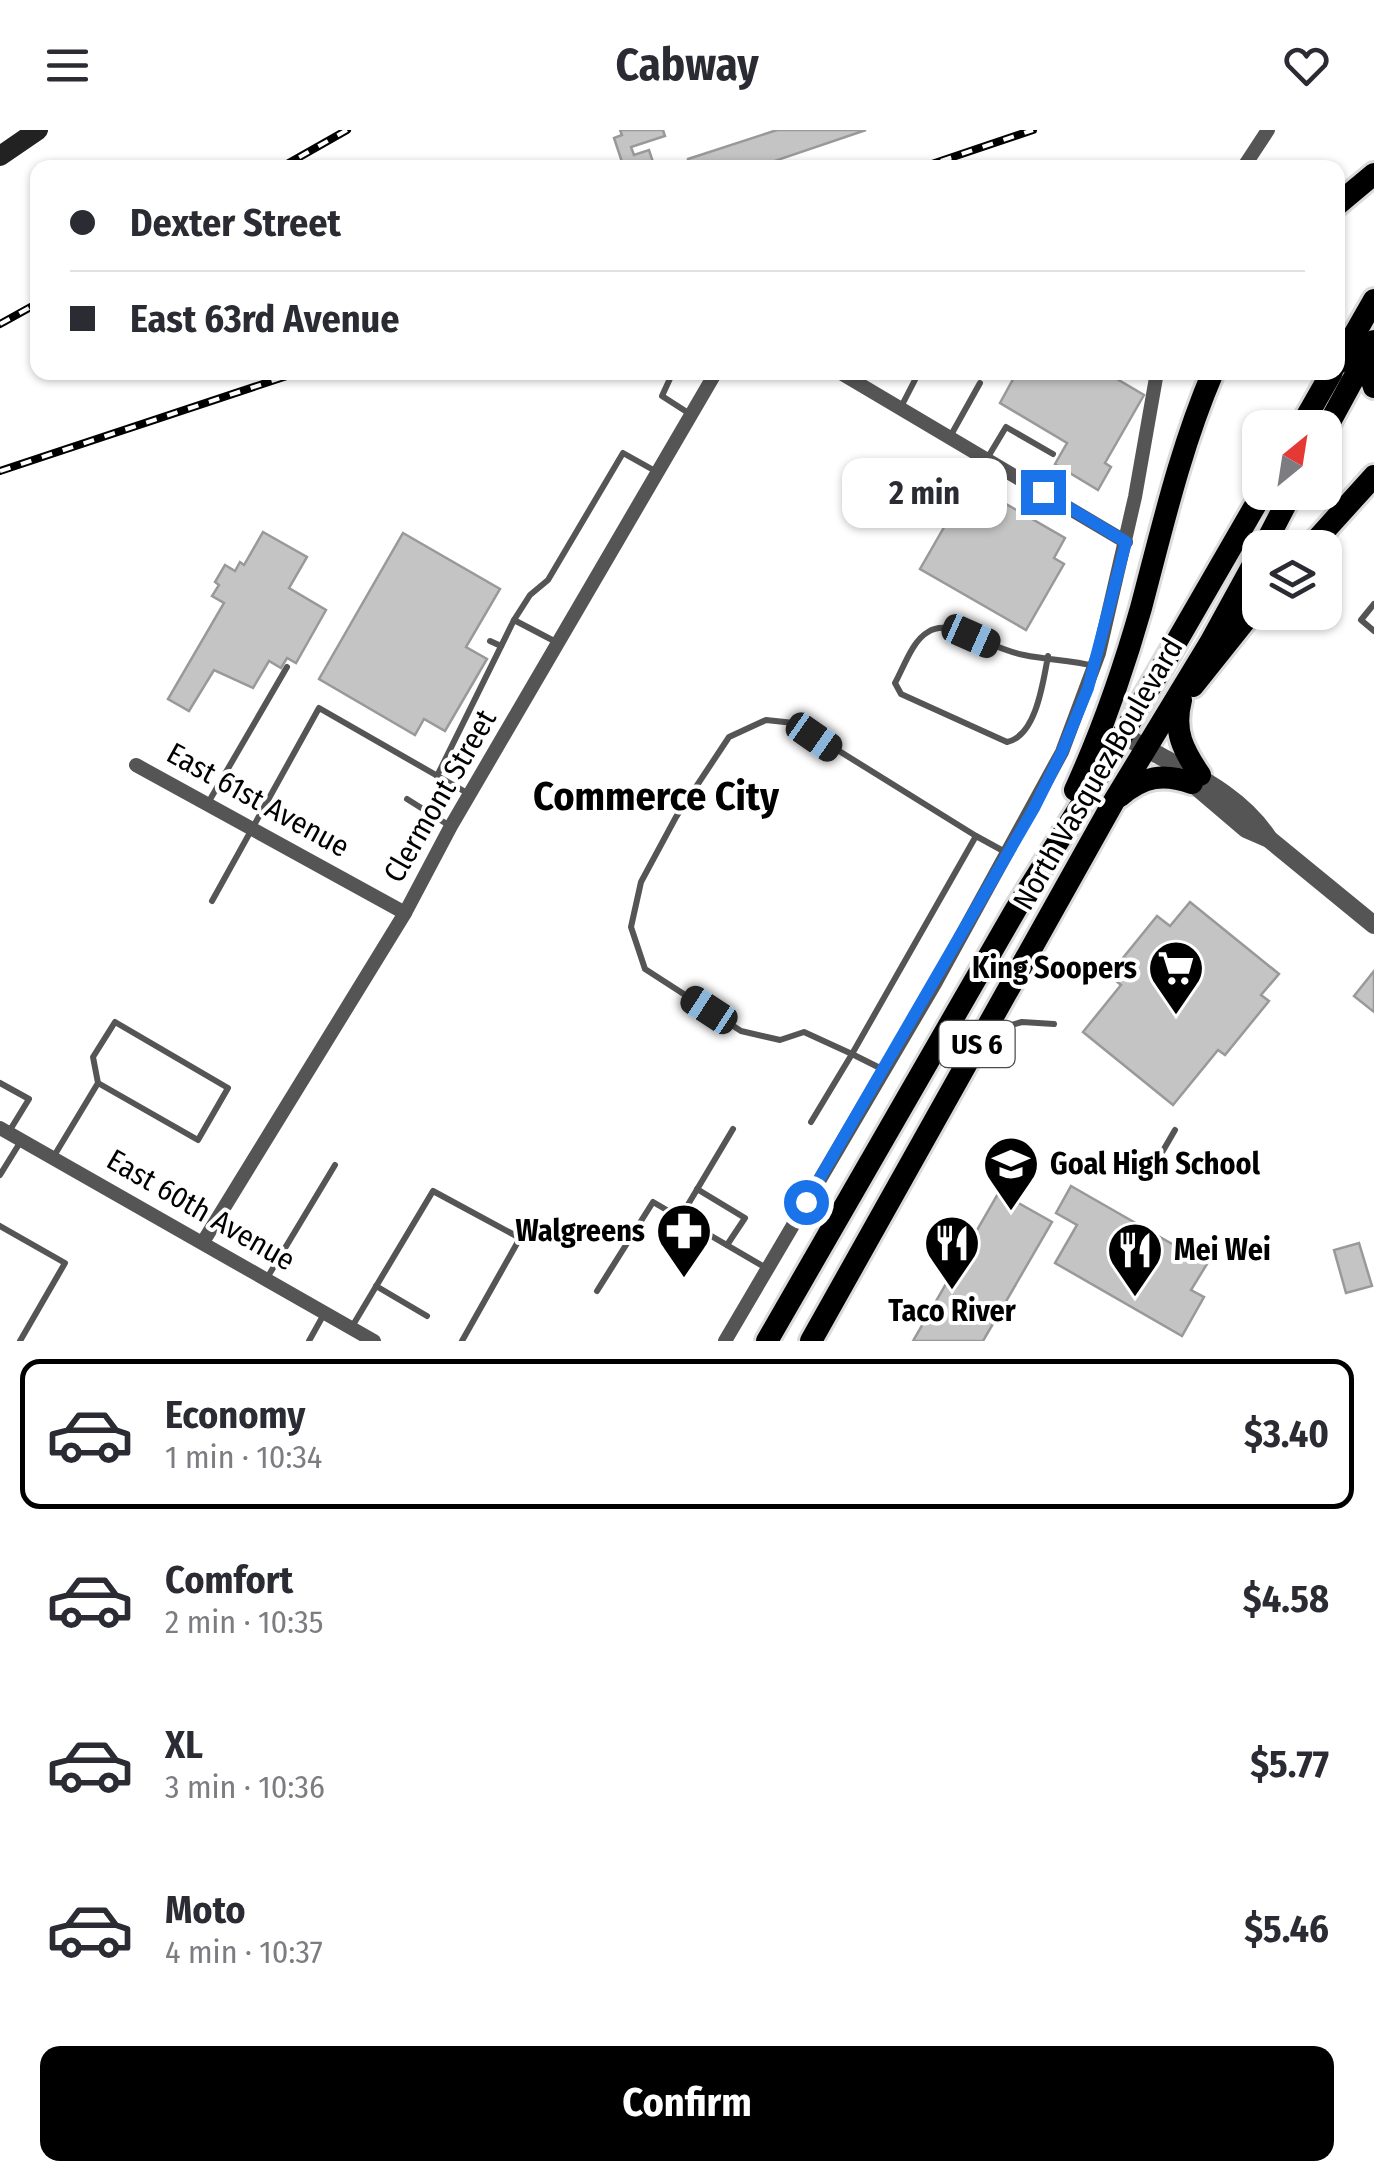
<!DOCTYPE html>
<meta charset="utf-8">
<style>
body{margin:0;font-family:"Fira Sans Condensed",sans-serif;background:#f2f2f3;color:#2b2b33;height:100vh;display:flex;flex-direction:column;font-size:38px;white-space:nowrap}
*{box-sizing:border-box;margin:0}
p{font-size:32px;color:#7c7c81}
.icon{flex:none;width:55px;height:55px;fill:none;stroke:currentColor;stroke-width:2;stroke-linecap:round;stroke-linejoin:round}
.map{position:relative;height:1211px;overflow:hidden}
.side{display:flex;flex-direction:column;background:#fff;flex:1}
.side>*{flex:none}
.banner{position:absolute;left:30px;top:30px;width:1315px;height:220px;border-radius:20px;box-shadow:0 2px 8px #0004;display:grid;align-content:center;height:220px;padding:0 40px;background:#fff}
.needle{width:65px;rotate:30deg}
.controls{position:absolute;left:1242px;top:280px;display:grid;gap:20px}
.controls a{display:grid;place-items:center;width:100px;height:100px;border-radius:20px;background:#fff;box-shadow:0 2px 8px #0004;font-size:50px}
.end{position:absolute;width:45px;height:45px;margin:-22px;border:12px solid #1a73e8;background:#fff;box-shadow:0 0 0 5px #fff}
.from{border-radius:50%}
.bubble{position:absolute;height:70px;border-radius:20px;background:#fff;box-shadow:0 2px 8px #0004;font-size:32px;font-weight:700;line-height:70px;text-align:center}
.car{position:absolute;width:30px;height:60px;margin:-30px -15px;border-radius:12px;box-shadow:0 0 8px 2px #0007;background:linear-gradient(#222 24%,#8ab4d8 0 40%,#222 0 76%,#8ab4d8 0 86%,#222 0)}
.banner b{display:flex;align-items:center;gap:35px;height:95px;font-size:38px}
.banner b+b{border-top:2px solid #e1e1e2}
.banner i{width:25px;height:25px;background:#2b2b33}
ul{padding:18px 0 0;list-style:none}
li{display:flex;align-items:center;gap:30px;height:150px;margin:0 20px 15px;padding:0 20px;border:5px solid transparent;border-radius:20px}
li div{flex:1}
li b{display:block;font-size:38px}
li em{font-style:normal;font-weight:700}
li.current{border-color:#000}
li>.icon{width:90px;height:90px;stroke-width:1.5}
.button{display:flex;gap:20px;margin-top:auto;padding:20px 40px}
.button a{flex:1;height:115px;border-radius:20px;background:#000;color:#fff;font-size:40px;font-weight:700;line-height:115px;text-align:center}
header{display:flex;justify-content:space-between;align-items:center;height:130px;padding:0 40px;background:#fff;font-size:45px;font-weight:700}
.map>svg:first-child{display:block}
.building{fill:#c4c4c4;stroke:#999;stroke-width:2.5}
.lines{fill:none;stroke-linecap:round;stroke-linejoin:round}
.primary-casing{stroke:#dbdbdb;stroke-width:28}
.trunk-casing{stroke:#dbdbdb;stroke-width:28}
.service{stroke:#555;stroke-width:6}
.minor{stroke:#555;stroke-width:14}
.tertiary{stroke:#555;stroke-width:18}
.secondary{stroke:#222;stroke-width:20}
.primary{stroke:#000;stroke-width:22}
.trunk{stroke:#000;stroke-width:22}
.rail-casing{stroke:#000;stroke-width:8}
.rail{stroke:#fff;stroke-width:4;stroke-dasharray:11;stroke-linecap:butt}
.route{stroke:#1a73e8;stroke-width:12}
.labels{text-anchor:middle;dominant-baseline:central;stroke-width:8;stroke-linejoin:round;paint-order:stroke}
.shield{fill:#fff;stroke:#4c4c4c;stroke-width:2.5}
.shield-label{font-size:28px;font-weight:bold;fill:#000}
.street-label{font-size:30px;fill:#000;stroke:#fff}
.poi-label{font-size:30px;font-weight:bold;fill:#000;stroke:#fff;text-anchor:end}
.district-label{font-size:40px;font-weight:bold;fill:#000;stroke:#fff}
</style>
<header><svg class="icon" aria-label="menu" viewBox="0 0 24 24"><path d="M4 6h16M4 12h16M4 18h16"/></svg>Cabway<svg class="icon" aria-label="heart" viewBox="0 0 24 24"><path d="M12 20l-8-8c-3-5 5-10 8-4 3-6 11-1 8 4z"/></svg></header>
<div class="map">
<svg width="1374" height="1211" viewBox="0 0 1374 1211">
<rect width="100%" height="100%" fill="#fff"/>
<g class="building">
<path d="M620 0H663L665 6 631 17 634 25 649 20 655 38H624L614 8 622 5Z"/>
<path d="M777 0H866L754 38H687L688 29Z"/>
<path d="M1017 242H1105L1144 265 1105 333 1111 337 1098 360 1055 334 1067 313 1000 273Z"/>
<path d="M980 359 1065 408 1054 428 1064 434 1026 500 920 439 958 373 968 379Z"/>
<path d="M263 402 307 427 289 458 326 480 296 533 287 528 281 538 269 531 253 558 214 540 189 581 168 569 224 473 212 466 219 455 215 452 225 435 235 441 240 432 244 435Z"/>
<path d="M403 403 500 459 466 517 487 529 445 601 424 589 415 605 319 549Z"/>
<path d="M1190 772 1279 844 1261 865 1269 871 1225 925 1218 920 1173 975 1083 902 1121 855 1109 845 1157 786 1170 796Z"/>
<path d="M1374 841V882L1354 866Z"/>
<path d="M1071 1056 1207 1134 1191 1160 1204 1167 1182 1206 1055 1133 1077 1095 1056 1083Z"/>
<path d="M999 1062 1052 1092 983 1211H913Z"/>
<path d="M1359 1113 1372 1156 1346 1163 1334 1120Z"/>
</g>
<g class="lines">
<g class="primary-casing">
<g id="primary">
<path d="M1374 227 1370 245 1374 257"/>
<path d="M1309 418 1374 346"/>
<path d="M1193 556 1260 472"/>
<path d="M1181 570C1173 601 1183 620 1200 645"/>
</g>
</g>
<g class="trunk-casing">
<g id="trunk">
<path d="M1338 74 1374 44"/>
<path d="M1338 233 1374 170"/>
<path d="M1300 298 1332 242"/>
<path d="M1325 301 1374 211"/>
<path d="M1263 418 1292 362"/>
<path d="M1075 660C1102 601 1123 541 1141 478 1162 399 1180 319 1213 242"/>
<path d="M1120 666C1144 646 1163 643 1192 653"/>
<path d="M767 1211 1016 779 1096 651 1263 362"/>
<path d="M811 1211 1114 671 1210 513 1260 422"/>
</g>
</g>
<g class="service">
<path d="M673 242 662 266 690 284"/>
<path d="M901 277 919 242"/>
<path d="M951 305 980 253"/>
<path d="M988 327 1006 297 1053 324"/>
<path d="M1374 474 1361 490 1374 501"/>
<path d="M514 490 530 465 548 450 623 323 657 342"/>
<path d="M490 511 501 516"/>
<path d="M1048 526C1043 553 1036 606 1007 612L901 564 895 553C904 537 912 511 928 502 941 494 953 499 966 504 986 511 1003 521 1024 525 1048 530 1071 530 1094 536"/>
<path d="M437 646 514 490 558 513"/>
<path d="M407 669 450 696"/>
<path d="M208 673 287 537"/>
<path d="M212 771 319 578 469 664"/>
<path d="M994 900 1022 892 1054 894"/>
<path d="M884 940 852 924 976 706 1007 723"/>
<path d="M0 953 29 969 10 1000"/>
<path d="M811 992 852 924 804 902 780 910 741 901 645 839 631 797 641 752 676 687 729 607 766 590 794 593 976 706"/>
<path d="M54 1026 98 953 198 1010 228 958 115 892 93 927 98 953"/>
<path d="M1157 1031 1175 1000"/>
<path d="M0 1045 21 1011"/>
<path d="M697 1059 745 1088 727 1115"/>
<path d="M680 1088 733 999"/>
<path d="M0 1096 65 1133 20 1211"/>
<path d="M267 1148 335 1035"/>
<path d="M376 1156 427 1186"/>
<path d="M597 1161 653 1072 766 1138"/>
<path d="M353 1195 433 1061 520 1108 462 1211"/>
<path d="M309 1211 324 1184"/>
</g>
<g class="minor">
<path d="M1243 38 1268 0"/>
<path d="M839 242 1126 412"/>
<path d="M136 635 405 783"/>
<path d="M0 998 374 1211"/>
<path d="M203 1112 405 783 451 696 716 242"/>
<path d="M725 1211 936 852 1062 622 1099 523 1135 367 1157 242"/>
</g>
<g class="tertiary">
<path d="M1132 610C1181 640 1237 659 1269 709"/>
<path d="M1186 644 1192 653 1246 699 1269 709 1374 795"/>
</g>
<path class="secondary" d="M0 26 38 0"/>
<use href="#primary" class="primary"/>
<use href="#trunk" class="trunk"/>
<g class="rail-casing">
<g id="rail">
<path d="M280 38 347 0"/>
<path d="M920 38 1033 0"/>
<path d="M0 194 38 173"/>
<path d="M0 341 299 242"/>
</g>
</g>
<use href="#rail" class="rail"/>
</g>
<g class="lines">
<path class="route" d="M806 1072 1034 678 1062 622 1088 558 1126 412 1043 362"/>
</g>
<defs>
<g id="supermarket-pin" transform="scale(2.875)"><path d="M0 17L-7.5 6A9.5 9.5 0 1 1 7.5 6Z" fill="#000" stroke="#fff"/><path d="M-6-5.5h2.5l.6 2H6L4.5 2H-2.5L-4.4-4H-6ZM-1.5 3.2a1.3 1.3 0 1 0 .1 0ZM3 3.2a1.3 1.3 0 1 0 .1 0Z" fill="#fff"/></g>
<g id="school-pin" transform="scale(2.875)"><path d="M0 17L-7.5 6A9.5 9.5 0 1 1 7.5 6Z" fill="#000" stroke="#fff"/><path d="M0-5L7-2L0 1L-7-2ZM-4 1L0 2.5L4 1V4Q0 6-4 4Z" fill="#fff"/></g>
<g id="pharmacy-pin" transform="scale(2.875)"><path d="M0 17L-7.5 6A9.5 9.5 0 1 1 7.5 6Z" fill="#000" stroke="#fff"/><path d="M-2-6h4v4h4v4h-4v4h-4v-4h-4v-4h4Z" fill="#fff"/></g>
<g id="restaurant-pin" transform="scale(2.875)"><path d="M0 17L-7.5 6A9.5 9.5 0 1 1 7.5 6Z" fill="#000" stroke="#fff"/><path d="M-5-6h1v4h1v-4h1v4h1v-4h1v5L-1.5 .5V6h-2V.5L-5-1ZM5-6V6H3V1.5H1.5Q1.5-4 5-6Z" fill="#fff"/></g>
</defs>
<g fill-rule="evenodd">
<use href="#supermarket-pin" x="1176" y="838"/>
<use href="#school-pin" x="1011" y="1034"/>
<use href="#pharmacy-pin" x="684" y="1101"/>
<use href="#restaurant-pin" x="952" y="1113"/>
<use href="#restaurant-pin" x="1135" y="1120"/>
</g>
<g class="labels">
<rect class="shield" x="939.5" y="891" width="75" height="46" rx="8"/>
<g class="shield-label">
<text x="977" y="914">US 6</text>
</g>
<g class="street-label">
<text transform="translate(1098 644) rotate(-60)">North Vasquez Boulevard</text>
<text transform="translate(440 666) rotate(-60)">Clermont Street</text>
<text transform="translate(258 670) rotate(29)">East 61st Avenue</text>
<text transform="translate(201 1080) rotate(30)">East 60th Avenue</text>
</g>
<g class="poi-label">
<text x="1137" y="838">King Soopers</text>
<text x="1050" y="1034" text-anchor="start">Goal High School</text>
<text x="645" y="1101">Walgreens</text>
<text x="1174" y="1120" text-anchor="start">Mei Wei</text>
<text x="952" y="1181" text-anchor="middle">Taco River</text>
</g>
<g class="district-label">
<text x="656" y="667">Commerce City</text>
</g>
</g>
</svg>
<div class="controls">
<a><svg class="needle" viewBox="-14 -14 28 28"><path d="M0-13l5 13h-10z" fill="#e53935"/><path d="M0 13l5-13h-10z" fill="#7c7c81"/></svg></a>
<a><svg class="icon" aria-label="layers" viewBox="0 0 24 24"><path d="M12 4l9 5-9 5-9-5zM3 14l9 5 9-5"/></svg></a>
</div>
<i class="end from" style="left:806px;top:1072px"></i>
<i class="end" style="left:1043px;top:362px"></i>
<div class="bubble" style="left:842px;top:328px;width:165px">2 min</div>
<i class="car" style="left:971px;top:506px;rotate:114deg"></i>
<i class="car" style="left:814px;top:607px;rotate:125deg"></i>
<i class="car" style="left:709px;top:880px;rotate:303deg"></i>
<div class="banner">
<b><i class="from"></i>Dexter Street</b>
<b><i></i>East 63rd Avenue</b>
</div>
</div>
<section class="side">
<ul>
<li class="current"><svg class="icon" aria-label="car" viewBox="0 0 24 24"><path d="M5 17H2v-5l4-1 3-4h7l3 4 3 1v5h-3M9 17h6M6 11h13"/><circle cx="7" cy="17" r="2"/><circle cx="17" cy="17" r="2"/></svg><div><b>Economy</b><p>1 min · 10:34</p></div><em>$3.40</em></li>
<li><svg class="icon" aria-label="car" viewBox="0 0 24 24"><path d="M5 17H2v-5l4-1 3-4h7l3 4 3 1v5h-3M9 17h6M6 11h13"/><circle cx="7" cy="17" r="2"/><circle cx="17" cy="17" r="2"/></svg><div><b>Comfort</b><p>2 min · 10:35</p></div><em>$4.58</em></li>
<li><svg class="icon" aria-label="car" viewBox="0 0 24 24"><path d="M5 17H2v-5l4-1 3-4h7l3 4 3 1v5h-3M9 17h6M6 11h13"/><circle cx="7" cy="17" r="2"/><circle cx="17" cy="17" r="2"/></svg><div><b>XL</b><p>3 min · 10:36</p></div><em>$5.77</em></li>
<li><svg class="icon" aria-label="car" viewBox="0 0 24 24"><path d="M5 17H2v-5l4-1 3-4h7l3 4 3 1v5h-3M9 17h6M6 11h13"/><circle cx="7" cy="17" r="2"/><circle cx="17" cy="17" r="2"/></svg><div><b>Moto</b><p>4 min · 10:37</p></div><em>$5.46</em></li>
</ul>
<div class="button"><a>Confirm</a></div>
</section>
